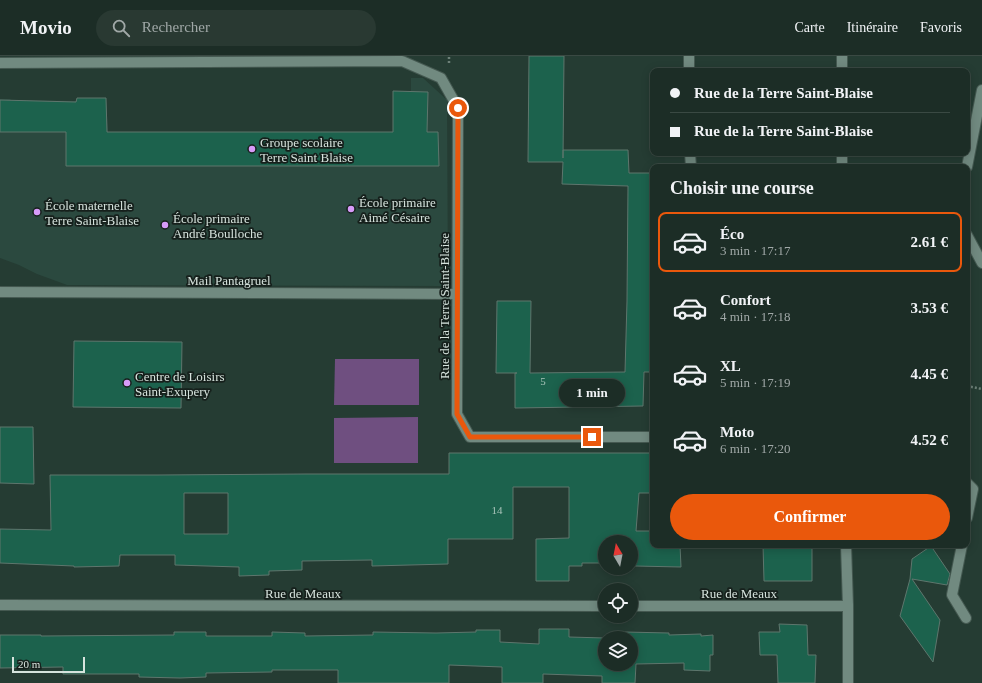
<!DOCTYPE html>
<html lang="fr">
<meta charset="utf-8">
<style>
body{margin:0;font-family:"Times New Roman",serif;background:#293932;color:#f1f3f6;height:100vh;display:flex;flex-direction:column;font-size:15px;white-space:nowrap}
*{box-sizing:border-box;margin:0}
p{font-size:13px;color:#a0a8a7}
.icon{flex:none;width:22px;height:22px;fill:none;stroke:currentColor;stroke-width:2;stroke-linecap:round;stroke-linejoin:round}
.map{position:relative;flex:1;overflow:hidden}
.drawer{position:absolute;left:650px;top:108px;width:320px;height:384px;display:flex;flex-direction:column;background:#1c2d26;border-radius:8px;box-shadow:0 2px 10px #0003,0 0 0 1px #3a4943}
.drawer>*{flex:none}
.banner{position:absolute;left:650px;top:12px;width:320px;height:88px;border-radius:8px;box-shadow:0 2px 10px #0003,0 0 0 1px #3a4943;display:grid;align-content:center;height:88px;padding:0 20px;background:#1c2d26}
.needle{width:26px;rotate:350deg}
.controls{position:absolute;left:598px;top:479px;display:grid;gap:8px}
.controls a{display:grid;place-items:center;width:40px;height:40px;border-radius:50%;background:#1c2d26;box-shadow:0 2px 10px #0003,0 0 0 1px #3a4943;font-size:20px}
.scale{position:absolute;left:12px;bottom:10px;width:73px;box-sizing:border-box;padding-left:4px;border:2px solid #d6e3dd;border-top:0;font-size:11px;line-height:14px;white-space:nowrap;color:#d6e3dd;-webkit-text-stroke:3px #16201c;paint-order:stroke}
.end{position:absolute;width:18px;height:18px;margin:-9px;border:5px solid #ea580c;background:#fff;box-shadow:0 0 0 2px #fff}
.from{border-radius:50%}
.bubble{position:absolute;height:28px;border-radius:14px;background:#1c2d26;box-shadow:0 2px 10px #0003,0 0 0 1px #3a4943;font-size:13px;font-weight:600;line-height:28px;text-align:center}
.banner b{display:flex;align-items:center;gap:14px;height:38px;font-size:15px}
.banner b+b{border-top:1px solid #3a4943}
.banner i{width:10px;height:10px;background:#f1f3f6}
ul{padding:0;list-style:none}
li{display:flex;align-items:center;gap:12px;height:60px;margin:0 8px 6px;padding:0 12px;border:2px solid transparent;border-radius:8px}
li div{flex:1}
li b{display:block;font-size:15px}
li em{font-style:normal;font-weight:600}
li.selected{border-color:#ea580c}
li>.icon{width:36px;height:36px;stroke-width:1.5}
h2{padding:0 20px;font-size:18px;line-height:48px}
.cta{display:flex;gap:8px;margin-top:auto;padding:8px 20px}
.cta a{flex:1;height:46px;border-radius:24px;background:#ea580c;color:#fff;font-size:16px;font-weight:600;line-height:46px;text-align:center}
header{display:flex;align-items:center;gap:24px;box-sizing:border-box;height:56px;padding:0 20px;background:#1c2d26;border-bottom:1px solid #3a4943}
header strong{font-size:19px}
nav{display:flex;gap:22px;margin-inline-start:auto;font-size:14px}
.search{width:280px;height:36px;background:#293932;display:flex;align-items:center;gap:10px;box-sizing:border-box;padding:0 14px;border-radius:22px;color:#a0a8a7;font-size:15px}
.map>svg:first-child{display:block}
.built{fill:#2b493f}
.green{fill:#6f4f80}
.building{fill:#1c624d;stroke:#5e766d;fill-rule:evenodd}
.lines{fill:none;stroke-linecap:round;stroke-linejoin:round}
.minor-casing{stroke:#455951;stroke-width:12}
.path{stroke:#6d8078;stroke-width:2.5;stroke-dasharray:2 2;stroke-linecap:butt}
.minor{stroke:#718a80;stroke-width:10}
.route{stroke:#ea580c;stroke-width:5}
.poi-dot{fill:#d79bf9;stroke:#16201c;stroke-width:1.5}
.labels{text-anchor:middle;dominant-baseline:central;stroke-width:3.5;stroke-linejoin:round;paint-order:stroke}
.number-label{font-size:11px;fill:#a8c3b9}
.poi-label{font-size:13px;fill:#d6e3dd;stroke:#16201c;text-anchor:start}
.street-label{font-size:13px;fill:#d6e3dd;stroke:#16201c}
</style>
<header>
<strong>Movio</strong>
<div class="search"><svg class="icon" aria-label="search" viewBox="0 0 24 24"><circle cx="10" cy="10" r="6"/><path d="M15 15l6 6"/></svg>Rechercher</div>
<nav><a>Carte</a><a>Itinéraire</a><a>Favoris</a></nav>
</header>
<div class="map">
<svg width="982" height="627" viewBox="0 0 982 627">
<rect width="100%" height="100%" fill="#253c33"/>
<path class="built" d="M411 22H423L447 44 448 230 67 229 59 226 37 218 19 209 0 202V43H10L11 44 76 45 77 42H106L108 76H393V35H411Z"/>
<g class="green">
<path d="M335 303H419V349H334Z"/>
<path d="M418 361V407H334V362Z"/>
</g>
<g class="building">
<path d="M529 0H564L563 102V94H628L629 117H653V316H644L643 350 515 352V317H517H496L497 245H531L530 317 625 316 627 245 628 130 562 128 563 106H528Z"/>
<path d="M393 35 428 36 427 76H438L439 110H66V76H0V44L76 46 77 42H106L107 76H393Z"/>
<path d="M74 285 182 286 181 352 73 351Z"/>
<path d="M0 371H33L34 428 0 427Z"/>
<path d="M449 397H653V437H639L636 475H653V489H680L681 511 635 510 636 506H631V486H605V507H582V510H569V525H536V483L569 482V431H513V483H448V508L372 510V504L302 505V514L269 515V519L239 520V511L175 509V499H120L119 510 74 511V510L0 507V473L51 474 50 419H157L306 418H449ZM184 437H228V478H184Z"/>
<path d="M763 489H812V525H764Z"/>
<path d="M931 490 950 518 947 529 912 523 940 564 933 606 900 560 910 523 912 503Z"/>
<path d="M779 568 807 569 808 599H816L815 627H778L777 599H760L759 576H780Z"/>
<path d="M539 573H569V581L605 582V608H631V582H625V576L669 577V579L701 578V580L713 579V599H710V615L684 614V607L636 608 635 627H602V620L543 618V627H502V611L449 609V627H338V614H272V616L206 617V621L180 622 139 621V618H63V611L0 612V579H41V580L174 579V576H206V580H272V576L305 577V580L373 579V576L436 577 476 576V574H500V586L539 588Z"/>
</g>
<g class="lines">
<g class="minor-casing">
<g id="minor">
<path d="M0 7 402 5 441 22 458 52 457 358 470 381H653"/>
<path d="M689 15V0"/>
<path d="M842 15V0"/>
<path d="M690 97 691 111"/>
<path d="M842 111V97"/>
<path d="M967 111 982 34"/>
<path d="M967 179 982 207"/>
<path d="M0 236 457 238"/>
<path d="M967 427 973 433 967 462"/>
<path d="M846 489 848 550V627"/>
<path d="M962 489 952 539 966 562"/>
<path d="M0 549 605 550"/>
<path d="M631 550H848"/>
</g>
</g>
<g class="path">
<path d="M449 7V0"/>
<path d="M967 330 982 333"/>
</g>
<use href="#minor" class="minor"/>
</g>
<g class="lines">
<path class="route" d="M458 52 457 358 470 381H592"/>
</g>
<g class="poi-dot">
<circle cx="252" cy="93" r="4"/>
<circle cx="351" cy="153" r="4"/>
<circle cx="37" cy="156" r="4"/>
<circle cx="165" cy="169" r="4"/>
<circle cx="127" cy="327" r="4"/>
</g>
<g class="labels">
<g class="number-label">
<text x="543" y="325">5</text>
<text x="497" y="454">14</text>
</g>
<g class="poi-label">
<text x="260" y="86">Groupe scolaire<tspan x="260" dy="15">Terre Saint Blaise</tspan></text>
<text x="359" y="146">École primaire<tspan x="359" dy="15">Aimé Césaire</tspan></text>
<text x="45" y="149">École maternelle<tspan x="45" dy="15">Terre Saint-Blaise</tspan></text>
<text x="173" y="162">École primaire<tspan x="173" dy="15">André Boulloche</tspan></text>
<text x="135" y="320">Centre de Loisirs<tspan x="135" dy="15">Saint-Exupery</tspan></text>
</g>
<g class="street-label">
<text x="229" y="224">Mail Pantagruel</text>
<text transform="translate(444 250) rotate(-90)">Rue de la Terre Saint-Blaise</text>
<text x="303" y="537">Rue de Meaux</text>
<text x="739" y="537">Rue de Meaux</text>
</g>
</g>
</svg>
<div class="controls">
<a><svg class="needle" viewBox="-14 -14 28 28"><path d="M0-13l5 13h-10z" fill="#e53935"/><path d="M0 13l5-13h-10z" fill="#a0a8a7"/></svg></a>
<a><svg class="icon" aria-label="locate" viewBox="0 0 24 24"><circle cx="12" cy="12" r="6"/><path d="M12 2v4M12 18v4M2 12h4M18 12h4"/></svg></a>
<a><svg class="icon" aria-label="layers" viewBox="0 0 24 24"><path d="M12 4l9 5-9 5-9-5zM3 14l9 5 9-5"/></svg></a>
</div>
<div class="scale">20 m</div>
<i class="end from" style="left:458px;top:52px"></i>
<i class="end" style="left:592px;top:381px"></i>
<div class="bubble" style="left:559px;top:323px;width:66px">1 min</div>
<div class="banner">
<b><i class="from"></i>Rue de la Terre Saint-Blaise</b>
<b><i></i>Rue de la Terre Saint-Blaise</b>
</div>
<section class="drawer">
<h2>Choisir une course</h2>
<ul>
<li class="selected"><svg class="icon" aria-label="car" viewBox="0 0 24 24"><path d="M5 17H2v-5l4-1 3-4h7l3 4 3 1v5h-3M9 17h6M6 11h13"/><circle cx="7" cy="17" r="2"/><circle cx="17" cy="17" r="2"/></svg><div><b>Éco</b><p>3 min · 17:17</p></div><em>2.61 €</em></li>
<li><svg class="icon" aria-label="car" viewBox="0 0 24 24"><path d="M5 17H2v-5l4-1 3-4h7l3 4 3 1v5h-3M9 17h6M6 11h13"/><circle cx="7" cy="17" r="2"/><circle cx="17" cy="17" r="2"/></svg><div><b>Confort</b><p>4 min · 17:18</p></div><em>3.53 €</em></li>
<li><svg class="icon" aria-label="car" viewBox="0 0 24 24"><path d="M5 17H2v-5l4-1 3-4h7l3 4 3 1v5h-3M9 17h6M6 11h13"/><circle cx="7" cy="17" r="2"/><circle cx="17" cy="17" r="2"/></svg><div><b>XL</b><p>5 min · 17:19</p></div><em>4.45 €</em></li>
<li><svg class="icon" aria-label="car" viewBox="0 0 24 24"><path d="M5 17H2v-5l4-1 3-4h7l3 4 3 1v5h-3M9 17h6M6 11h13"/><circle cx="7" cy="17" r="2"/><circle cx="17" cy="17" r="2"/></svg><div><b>Moto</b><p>6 min · 17:20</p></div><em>4.52 €</em></li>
</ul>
<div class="cta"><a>Confirmer</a></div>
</section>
</div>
